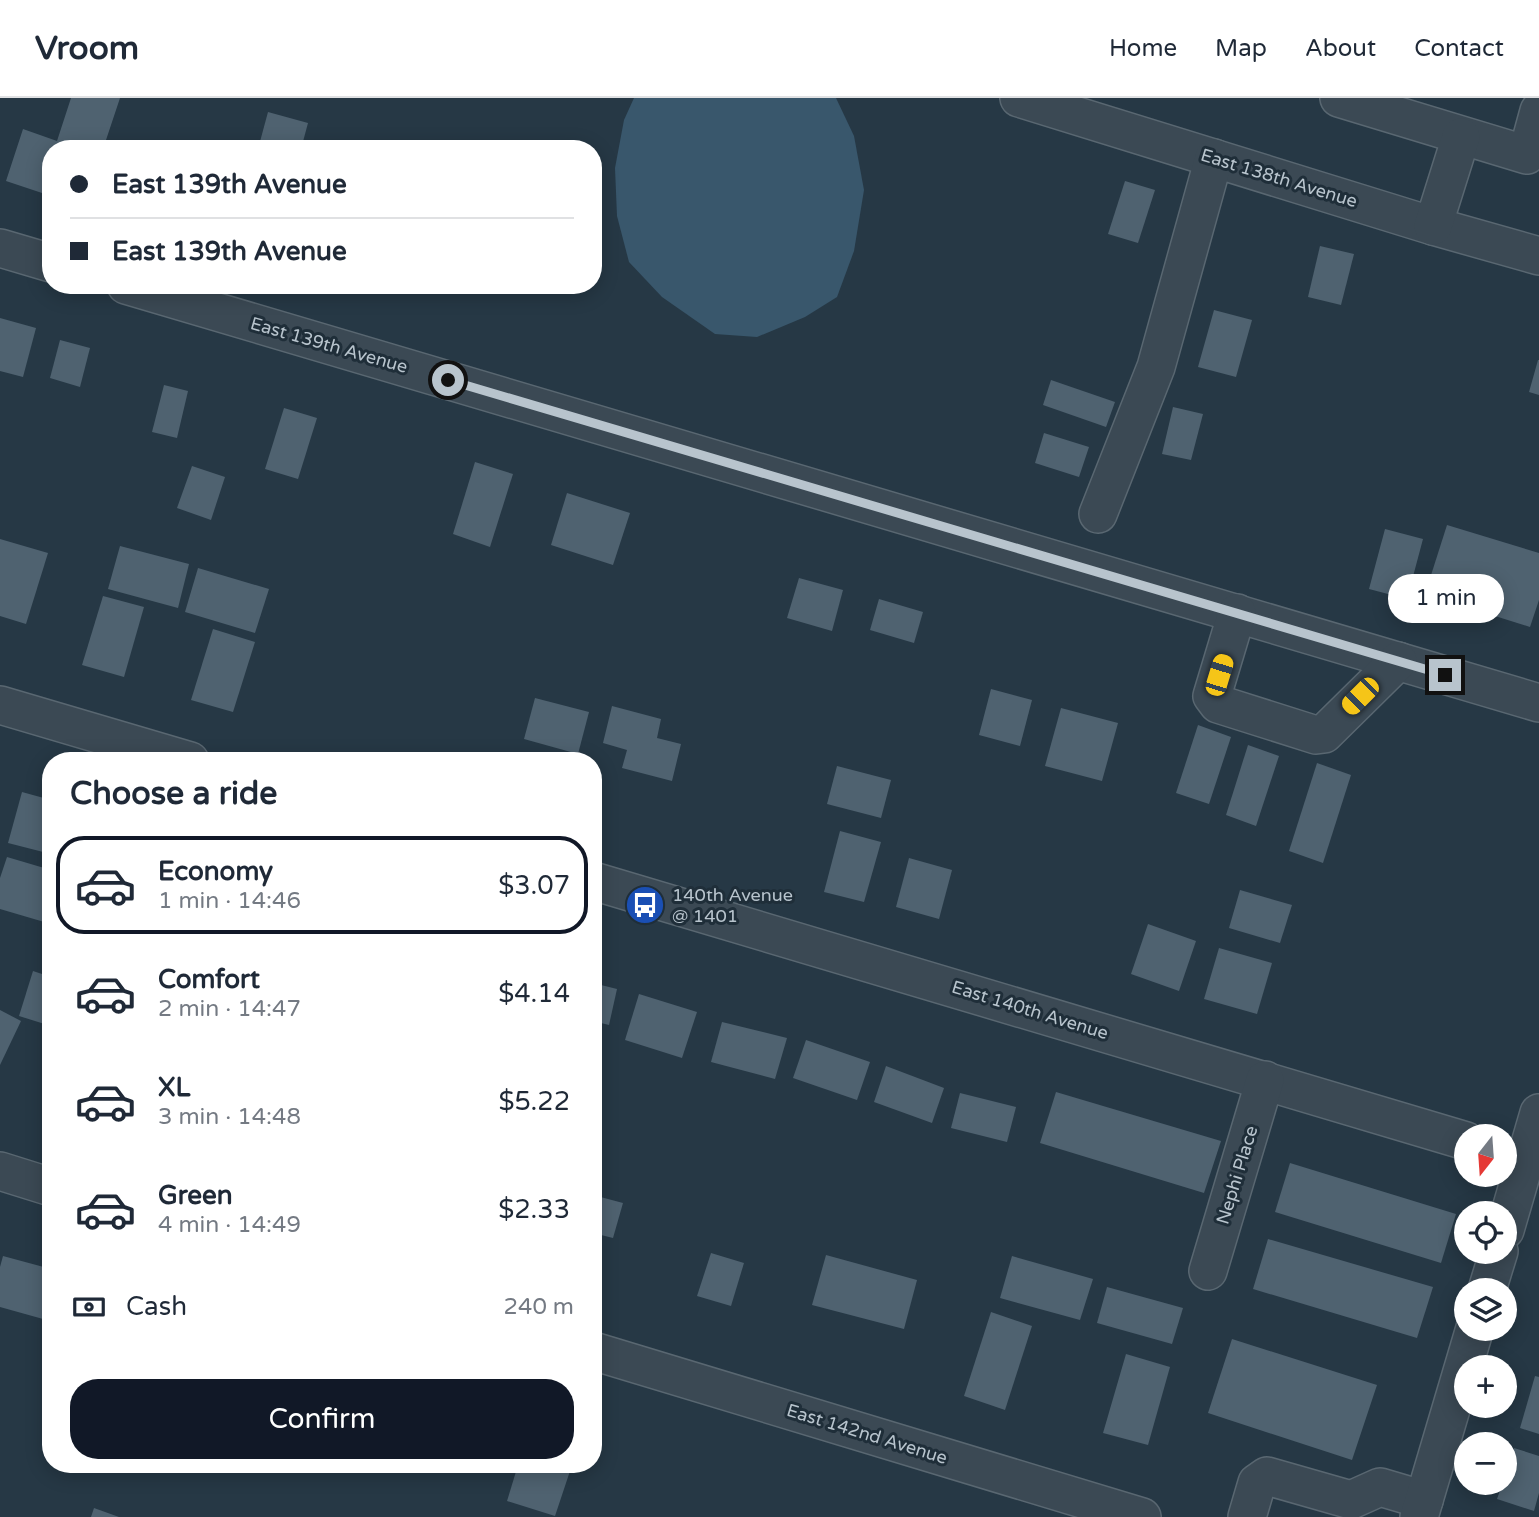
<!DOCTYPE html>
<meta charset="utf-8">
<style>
body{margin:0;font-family:"Varela Round",sans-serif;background:#f2f2f3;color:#1f2937;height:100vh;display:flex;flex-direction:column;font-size:26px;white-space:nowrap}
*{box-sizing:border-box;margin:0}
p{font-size:23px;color:#747a83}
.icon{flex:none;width:38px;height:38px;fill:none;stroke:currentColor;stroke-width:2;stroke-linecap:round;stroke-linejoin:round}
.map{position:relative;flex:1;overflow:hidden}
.sheet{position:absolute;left:42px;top:654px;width:560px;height:721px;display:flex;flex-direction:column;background:#fff;border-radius:28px;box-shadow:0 4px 18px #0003}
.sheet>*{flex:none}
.banner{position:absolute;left:42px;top:42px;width:560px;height:154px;border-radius:28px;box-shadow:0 4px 18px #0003;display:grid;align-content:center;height:154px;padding:0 28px;background:#fff}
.needle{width:46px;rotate:197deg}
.tools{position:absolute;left:1454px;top:1026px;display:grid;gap:14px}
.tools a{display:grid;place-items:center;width:63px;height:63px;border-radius:50%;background:#fff;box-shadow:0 4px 18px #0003;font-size:35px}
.end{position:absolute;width:32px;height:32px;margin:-16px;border:9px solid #b8c4cd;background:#111;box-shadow:0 0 0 4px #111}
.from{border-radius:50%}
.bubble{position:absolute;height:49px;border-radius:24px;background:#fff;box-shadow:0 4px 18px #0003;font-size:23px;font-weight:600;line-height:49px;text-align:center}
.car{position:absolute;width:21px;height:42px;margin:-21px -10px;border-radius:9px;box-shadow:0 0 5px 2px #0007;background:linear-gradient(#f5c518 24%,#345 0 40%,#f5c518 0 76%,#345 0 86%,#f5c518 0)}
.banner b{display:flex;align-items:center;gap:24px;height:66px;font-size:26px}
.banner b+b{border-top:2px solid #e0e1e3}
.banner i{width:18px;height:18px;background:#1f2937}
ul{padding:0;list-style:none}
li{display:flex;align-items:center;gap:21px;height:98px;margin:0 14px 10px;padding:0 14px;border:4px solid transparent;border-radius:28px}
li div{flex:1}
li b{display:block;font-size:26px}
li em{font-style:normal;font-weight:600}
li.selected{border-color:#111827}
li>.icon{width:63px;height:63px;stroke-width:1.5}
h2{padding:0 28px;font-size:32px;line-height:84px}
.pay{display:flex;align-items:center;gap:18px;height:77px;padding:0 28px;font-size:26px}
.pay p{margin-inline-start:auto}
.primary-button{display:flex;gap:14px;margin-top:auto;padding:14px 28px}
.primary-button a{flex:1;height:80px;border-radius:28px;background:#111827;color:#fff;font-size:28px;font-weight:600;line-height:80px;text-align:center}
header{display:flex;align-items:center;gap:42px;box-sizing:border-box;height:98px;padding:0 35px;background:#fff;border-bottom:2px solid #e0e1e3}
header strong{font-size:33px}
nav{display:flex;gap:38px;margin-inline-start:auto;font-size:24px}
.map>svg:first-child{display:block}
.water{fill:#39576c}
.building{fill:#4f6270}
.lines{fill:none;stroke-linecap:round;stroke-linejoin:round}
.minor-casing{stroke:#596771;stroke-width:40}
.minor{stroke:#3b4954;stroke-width:37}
.route{stroke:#b8c4cd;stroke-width:9}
.labels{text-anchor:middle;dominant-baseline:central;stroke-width:6;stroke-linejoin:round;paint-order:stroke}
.street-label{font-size:18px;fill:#b8c4cd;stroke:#1f2e39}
.poi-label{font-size:18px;fill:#b8c4cd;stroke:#1f2e39;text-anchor:start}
</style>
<header>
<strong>Vroom</strong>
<nav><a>Home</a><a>Map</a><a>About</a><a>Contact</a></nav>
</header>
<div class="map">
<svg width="1539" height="1419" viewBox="0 0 1539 1419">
<rect width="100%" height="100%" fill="#263845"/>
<path class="water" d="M634 0H836L854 38 864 92 854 153 837 199 805 219 757 239 715 236 662 199 629 164 617 118 615 70 624 22Z"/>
<g class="building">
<path d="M71 0H120L103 51H51V98L6 83 23 31 57 43Z"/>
<path d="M268 14 308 25 301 51H258Z"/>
<path d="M1125 83 1155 92 1138 145 1108 136Z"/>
<path d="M1320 148 1354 156 1341 207 1308 199Z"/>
<path d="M1214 212 1252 222 1236 279 1198 269Z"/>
<path d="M0 220 36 230 23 279 0 273Z"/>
<path d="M60 242 90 250 80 289 50 280Z"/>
<path d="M1538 262H1539V297L1529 294Z"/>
<path d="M1051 282 1115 304 1106 329 1043 307Z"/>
<path d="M164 287 188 293 177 340 152 334Z"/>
<path d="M1173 309 1203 316 1191 362 1162 356Z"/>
<path d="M284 310 317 320 298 381 265 371Z"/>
<path d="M1044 335 1089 349 1079 379 1035 365Z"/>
<path d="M475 364 513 376 490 449 453 436Z"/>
<path d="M192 368 225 379 211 422 177 410Z"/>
<path d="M567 395 630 415 613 467 551 447Z"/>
<path d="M1447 427 1539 455V502L1530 529 1425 496Z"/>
<path d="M1385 431 1423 441 1407 501 1369 491Z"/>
<path d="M0 441 48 455 26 526 0 518Z"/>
<path d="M120 448 189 466 178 510 108 491Z"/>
<path d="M198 470 269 491 255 535 185 514Z"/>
<path d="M799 480 843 492 832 533 787 520Z"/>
<path d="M103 498 144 509 124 579 82 567Z"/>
<path d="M879 501 923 514 914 545 870 532Z"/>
<path d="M213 531 255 544 233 614 191 602Z"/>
<path d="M991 591 1032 602 1020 648 979 637Z"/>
<path d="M535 600 589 614 578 656 524 641Z"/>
<path d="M612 608 661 621 657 640 681 646 672 683 622 670 627 652 603 645Z"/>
<path d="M1061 610 1118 625 1102 683 1045 668Z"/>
<path d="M1198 627 1231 639 1209 706 1176 695Z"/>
<path d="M1248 647 1279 658 1256 728 1226 717Z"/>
<path d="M1317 665 1351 677 1323 765 1289 753Z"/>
<path d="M837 668 891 682 881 720 827 706Z"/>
<path d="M22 694 51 702V756L8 745Z"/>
<path d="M840 733 881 744 864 804 824 794Z"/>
<path d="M7 759 51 772V826L0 811V780Z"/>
<path d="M909 760 952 772 939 821 896 809Z"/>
<path d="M1240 792 1292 807 1280 845 1229 830Z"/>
<path d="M1148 826 1196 843 1179 893 1131 876Z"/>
<path d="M1219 850 1272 865 1257 916 1204 901Z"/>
<path d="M33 873 51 879V928L19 918Z"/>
<path d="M593 885 617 891 609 927 593 923Z"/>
<path d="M639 896 697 914 682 960 625 942Z"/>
<path d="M0 912 21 923 0 967Z"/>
<path d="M722 924 787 940 775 981 711 964Z"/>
<path d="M806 942 870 964 857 1002 793 980Z"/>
<path d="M886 968 944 990 932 1025 874 1004Z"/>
<path d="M1056 994 1221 1043 1204 1095 1040 1045Z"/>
<path d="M960 995 1016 1009 1007 1044 951 1030Z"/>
<path d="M1290 1065 1456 1116 1441 1165 1275 1114Z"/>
<path d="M593 1097 623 1105 613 1140 593 1135Z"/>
<path d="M1268 1141 1433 1189 1417 1240 1253 1191Z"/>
<path d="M711 1155 744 1165 731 1208 697 1198Z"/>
<path d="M826 1157 917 1182 904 1231 812 1207Z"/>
<path d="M3 1158 51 1171V1192L43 1221 0 1209V1169Z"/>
<path d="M1012 1158 1093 1181 1080 1222 1000 1200Z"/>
<path d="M1107 1189 1183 1210 1172 1246 1097 1225Z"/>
<path d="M991 1214 1032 1228 1005 1312 964 1298Z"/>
<path d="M1232 1241 1377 1287 1352 1362 1208 1315Z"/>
<path d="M1126 1256 1170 1269 1148 1347 1103 1335Z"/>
<path d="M1535 1278 1539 1279V1336L1520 1330Z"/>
<path d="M1514 1350 1539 1358V1395L1534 1413 1497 1401 1503 1384H1505V1377Z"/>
<path d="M518 1367H572L555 1418 507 1403Z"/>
<path d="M94 1410 119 1419H91Z"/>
</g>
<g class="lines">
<g class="minor-casing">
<g id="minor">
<path d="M1019 0 1433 128 1539 158"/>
<path d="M1339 0 1527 57 1539 13"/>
<path d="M1433 128 1461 39"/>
<path d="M0 150 51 165"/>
<path d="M126 187 1539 605"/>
<path d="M1098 416 1156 269 1214 60"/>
<path d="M1237 515 1212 598 1218 606 1316 637 1324 636 1398 563"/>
<path d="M0 607 190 663"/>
<path d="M593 783 1466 1043"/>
<path d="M0 1073 51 1089"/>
<path d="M1505 1132 1539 1015"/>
<path d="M1208 1173 1265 982"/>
<path d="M1487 1192 1499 1153"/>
<path d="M593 1253 1142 1419"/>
<path d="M1247 1419 1257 1385 1267 1378 1351 1402 1380 1389 1424 1402"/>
<path d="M1419 1419 1475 1230"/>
</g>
</g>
<use href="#minor" class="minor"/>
</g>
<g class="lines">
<path class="route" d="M448 282 1445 577"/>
</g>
<defs>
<g id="bus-disc" transform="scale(2.0125)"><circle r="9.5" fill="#1a4fb4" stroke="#1f2e39"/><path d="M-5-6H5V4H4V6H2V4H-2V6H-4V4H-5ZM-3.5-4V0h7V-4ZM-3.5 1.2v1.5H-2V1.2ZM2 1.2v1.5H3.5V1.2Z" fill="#fff"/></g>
</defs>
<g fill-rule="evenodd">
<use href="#bus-disc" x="645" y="807"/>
</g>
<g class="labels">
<g class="street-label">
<text transform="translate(1279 80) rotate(17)">East 138th Avenue</text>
<text transform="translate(329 247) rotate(16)">East 139th Avenue</text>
<text transform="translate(1030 912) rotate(17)">East 140th Avenue</text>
<text transform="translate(1237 1077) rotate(-73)">Nephi Place</text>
<text transform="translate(867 1336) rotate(17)">East 142nd Avenue</text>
</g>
<g class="poi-label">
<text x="672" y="797">140th Avenue<tspan x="672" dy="21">@ 1401</tspan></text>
</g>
</g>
</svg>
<div class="tools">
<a><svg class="needle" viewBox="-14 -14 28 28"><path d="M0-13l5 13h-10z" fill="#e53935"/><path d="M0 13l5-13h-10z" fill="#747a83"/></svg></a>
<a><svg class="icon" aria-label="locate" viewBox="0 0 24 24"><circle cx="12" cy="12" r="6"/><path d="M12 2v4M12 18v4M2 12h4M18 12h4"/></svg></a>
<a><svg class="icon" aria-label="layers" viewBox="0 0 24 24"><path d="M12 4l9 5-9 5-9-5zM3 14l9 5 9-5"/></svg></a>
<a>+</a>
<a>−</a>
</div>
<i class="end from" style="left:448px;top:282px"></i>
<i class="end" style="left:1445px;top:577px"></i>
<div class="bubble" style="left:1388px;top:476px;width:116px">1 min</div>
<i class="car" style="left:1219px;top:577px;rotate:17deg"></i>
<i class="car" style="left:1360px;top:598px;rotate:225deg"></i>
<div class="banner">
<b><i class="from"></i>East 139th Avenue</b>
<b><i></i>East 139th Avenue</b>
</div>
<section class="sheet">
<h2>Choose a ride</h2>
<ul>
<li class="selected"><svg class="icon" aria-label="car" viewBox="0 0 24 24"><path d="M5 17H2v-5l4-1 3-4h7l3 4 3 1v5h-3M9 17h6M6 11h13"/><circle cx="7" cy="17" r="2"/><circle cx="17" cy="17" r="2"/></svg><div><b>Economy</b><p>1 min · 14:46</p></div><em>$3.07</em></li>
<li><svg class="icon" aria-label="car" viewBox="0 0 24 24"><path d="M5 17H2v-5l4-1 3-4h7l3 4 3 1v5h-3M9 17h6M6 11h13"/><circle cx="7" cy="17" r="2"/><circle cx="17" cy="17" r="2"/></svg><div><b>Comfort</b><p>2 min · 14:47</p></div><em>$4.14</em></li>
<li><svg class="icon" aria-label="car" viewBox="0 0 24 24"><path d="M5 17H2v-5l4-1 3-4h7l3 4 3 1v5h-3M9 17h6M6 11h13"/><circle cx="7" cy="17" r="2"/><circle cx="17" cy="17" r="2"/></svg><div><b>XL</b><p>3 min · 14:48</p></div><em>$5.22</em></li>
<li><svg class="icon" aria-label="car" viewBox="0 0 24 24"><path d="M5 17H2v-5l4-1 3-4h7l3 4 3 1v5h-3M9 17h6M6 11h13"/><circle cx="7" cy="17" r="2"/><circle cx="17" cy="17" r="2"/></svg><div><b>Green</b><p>4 min · 14:49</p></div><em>$2.33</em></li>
</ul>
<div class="pay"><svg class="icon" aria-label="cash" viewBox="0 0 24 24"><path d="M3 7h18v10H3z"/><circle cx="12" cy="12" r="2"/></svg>Cash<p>240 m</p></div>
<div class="primary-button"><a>Confirm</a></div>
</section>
</div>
